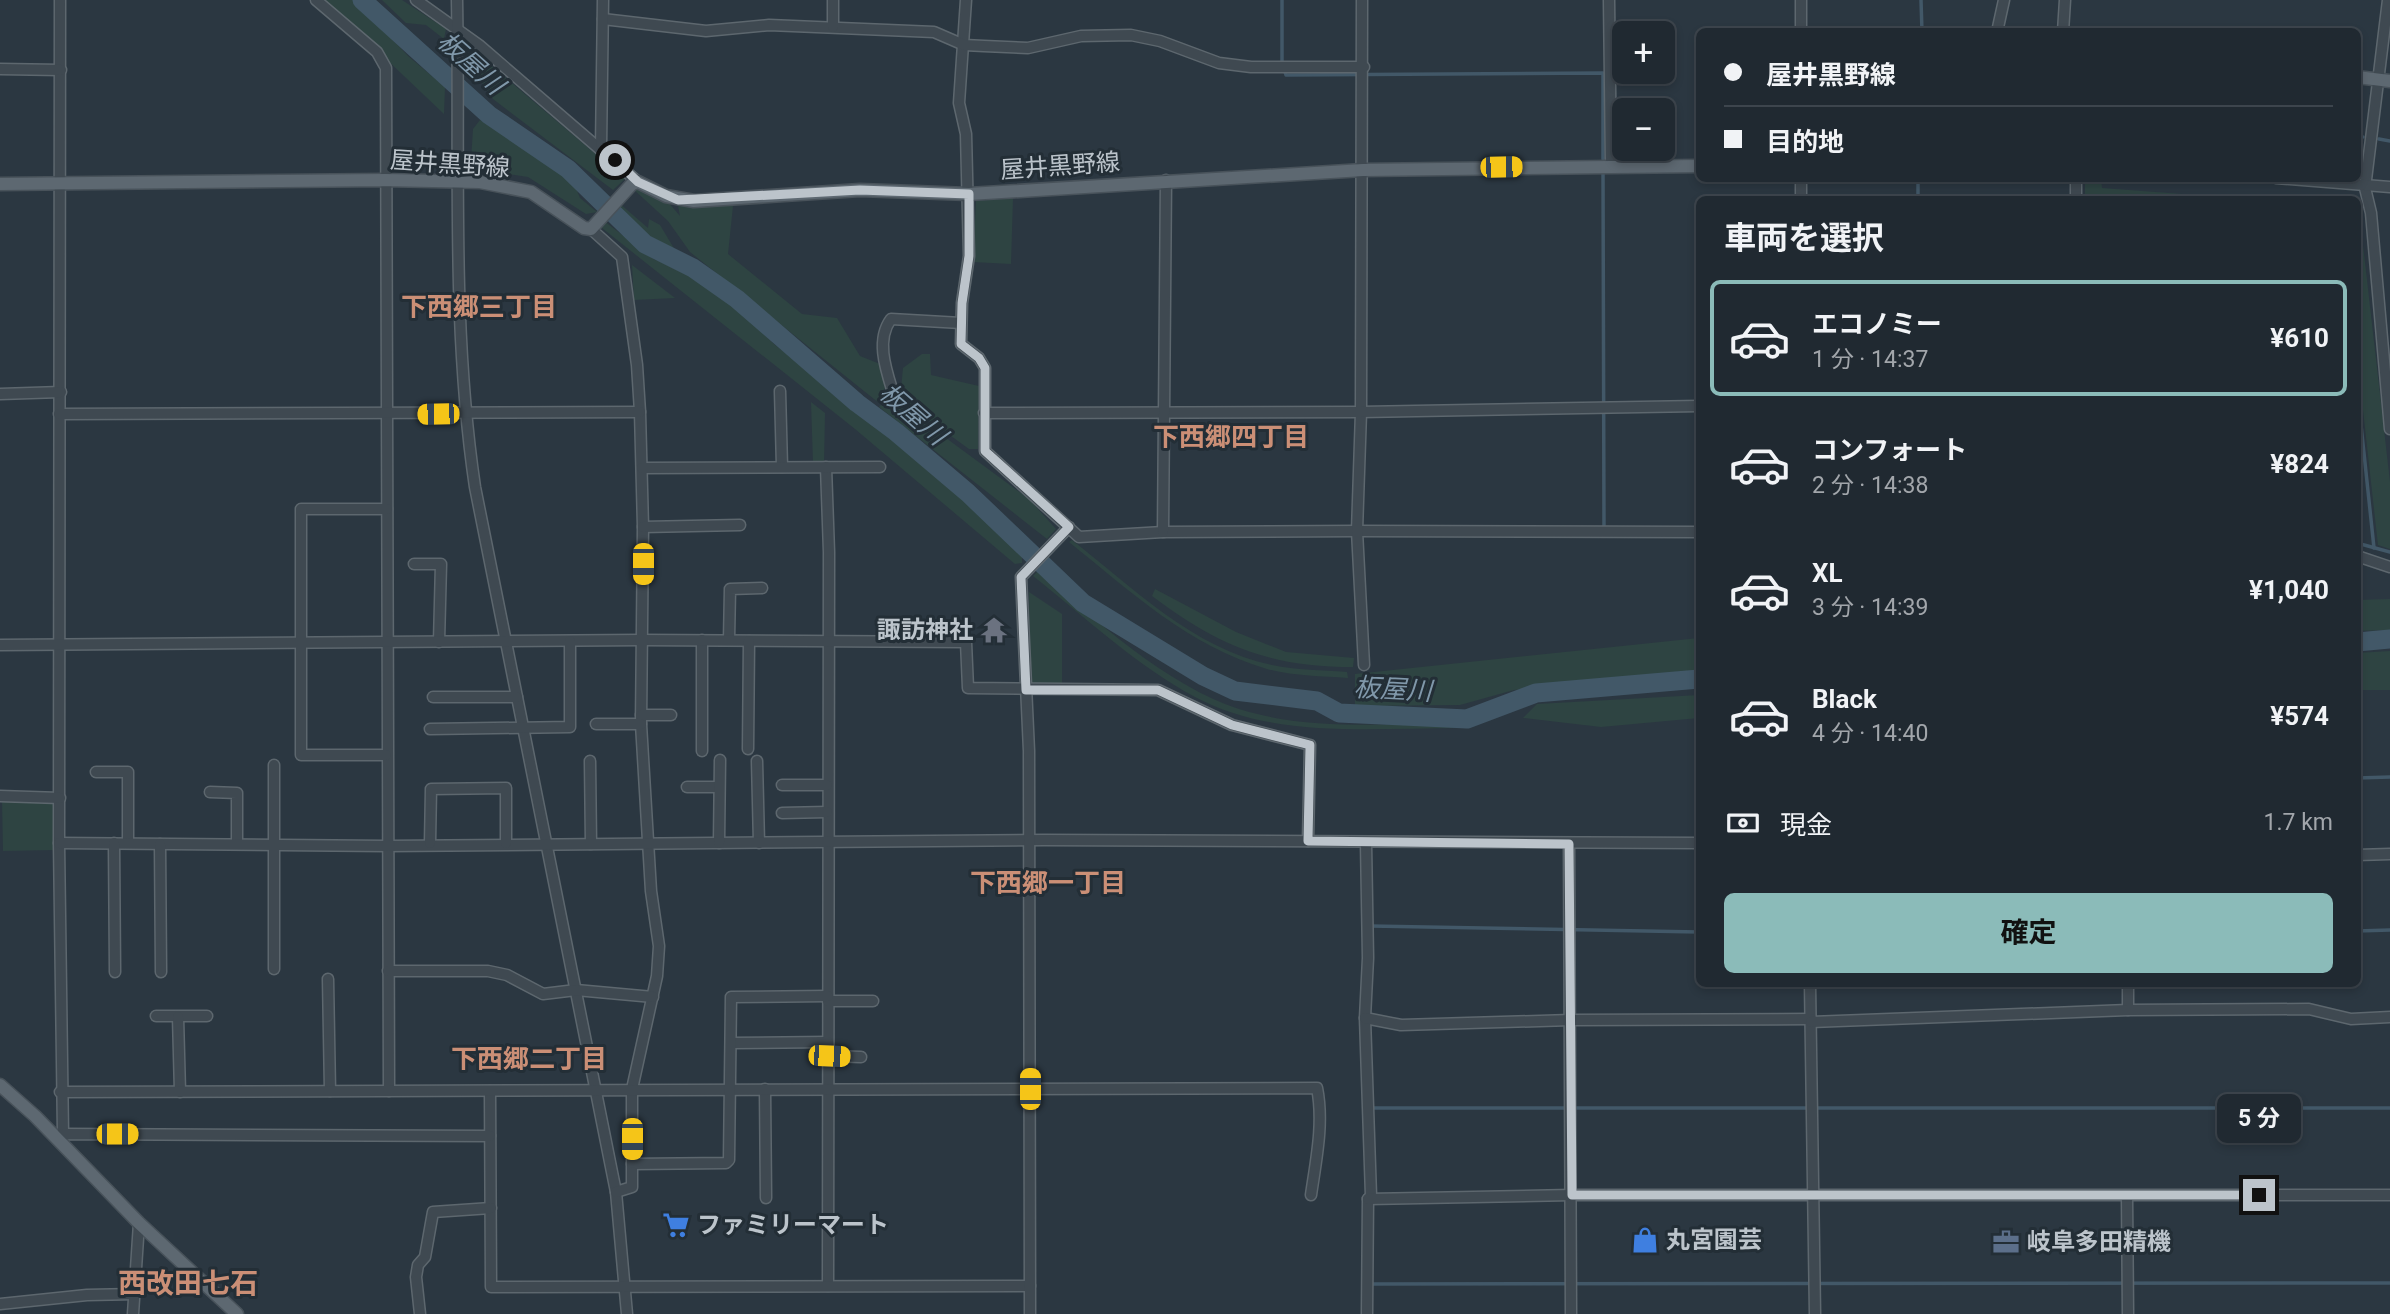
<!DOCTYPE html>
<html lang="ja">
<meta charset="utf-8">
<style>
body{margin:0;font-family:Roboto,"Noto Sans JP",sans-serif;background:#283139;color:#f1f3f6;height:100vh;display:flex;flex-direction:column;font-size:26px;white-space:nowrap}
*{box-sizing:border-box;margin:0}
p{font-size:23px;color:#a2a6ab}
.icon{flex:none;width:38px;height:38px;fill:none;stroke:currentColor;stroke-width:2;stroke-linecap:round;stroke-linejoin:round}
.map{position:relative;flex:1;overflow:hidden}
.drawer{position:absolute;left:1696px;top:196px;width:665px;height:791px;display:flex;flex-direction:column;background:#202931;border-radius:10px;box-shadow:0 4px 10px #0003,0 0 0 2px #3d454d}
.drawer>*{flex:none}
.hud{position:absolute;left:1696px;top:28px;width:665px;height:154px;border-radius:10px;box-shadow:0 4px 10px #0003,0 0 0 2px #3d454d;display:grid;align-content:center;height:154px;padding:0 28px;background:#202931}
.buttons{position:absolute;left:1612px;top:21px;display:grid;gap:14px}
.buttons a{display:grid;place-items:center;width:63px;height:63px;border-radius:10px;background:#202931;box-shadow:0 4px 10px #0003,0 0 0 2px #3d454d;font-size:35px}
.end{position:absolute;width:32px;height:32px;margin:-16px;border:9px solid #bcc4cb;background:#111;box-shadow:0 0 0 4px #111}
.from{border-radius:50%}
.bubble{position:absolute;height:49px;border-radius:10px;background:#202931;box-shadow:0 4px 10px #0003,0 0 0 2px #3d454d;font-size:23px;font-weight:700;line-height:49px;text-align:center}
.car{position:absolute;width:21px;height:42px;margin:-21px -10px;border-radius:9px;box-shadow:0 0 5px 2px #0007;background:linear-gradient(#f5c518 24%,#345 0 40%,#f5c518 0 76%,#345 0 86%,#f5c518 0)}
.hud b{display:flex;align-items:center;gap:24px;height:66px;font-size:26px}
.hud b+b{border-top:2px solid #3d454d}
.hud i{width:18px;height:18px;background:#f1f3f6}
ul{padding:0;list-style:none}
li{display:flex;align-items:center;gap:21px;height:116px;margin:0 14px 10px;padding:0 14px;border:4px solid transparent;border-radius:10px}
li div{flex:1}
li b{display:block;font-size:26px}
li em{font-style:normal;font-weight:700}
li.selected{border-color:#8bbbb9}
li>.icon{width:63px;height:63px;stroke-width:1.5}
h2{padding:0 28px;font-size:32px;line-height:84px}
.pay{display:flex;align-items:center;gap:18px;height:77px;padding:0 28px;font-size:26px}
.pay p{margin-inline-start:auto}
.button{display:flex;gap:14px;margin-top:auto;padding:14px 28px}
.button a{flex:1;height:80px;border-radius:10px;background:#8bbbb9;color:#111;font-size:28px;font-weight:700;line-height:80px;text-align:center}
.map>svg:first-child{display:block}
.green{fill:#2e4442}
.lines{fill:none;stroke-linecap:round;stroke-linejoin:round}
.stream{stroke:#425868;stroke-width:3.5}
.river{stroke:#425868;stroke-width:19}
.minor-casing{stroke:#5d676e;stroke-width:13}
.major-casing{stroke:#48525a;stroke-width:15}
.minor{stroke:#3f4951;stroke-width:10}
.major{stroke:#5d6871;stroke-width:12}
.route{stroke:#bcc4cb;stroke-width:9}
.labels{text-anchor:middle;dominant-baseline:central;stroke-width:6;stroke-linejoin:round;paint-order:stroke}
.street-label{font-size:24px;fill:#bcc4cb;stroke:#232e36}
.poi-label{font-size:24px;font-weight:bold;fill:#bcc4cb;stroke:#232e36;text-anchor:start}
.water-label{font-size:26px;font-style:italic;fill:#8098aa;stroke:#232e36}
.neighbourhood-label{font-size:26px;font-weight:bold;fill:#cb8f76;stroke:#232e36}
.quarter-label{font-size:28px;font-weight:bold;fill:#cb8f76;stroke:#232e36}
</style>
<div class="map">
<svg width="2390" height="1314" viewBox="0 0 2390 1314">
<rect width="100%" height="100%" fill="#2b3741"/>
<g class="green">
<path d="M324 0H355L408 56 445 87 444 114Z"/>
<path d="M382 0H402L446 29 444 39 426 25 406 23Z"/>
<path d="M480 56 625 179 613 190 493 99 471 66Z"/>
<path d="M480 120 568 169 580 198 597 212 586 214 528 177 481 170 471 160 473 129Z"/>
<path d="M2085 179H2101L2102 188 2249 199H2085Z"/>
<path d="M632 188H656L680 216 678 206H733L728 254 802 314 837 318 860 356 880 364 885 388 879 403 690 252 668 221Z"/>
<path d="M1013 198 1011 264 973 262 976 201Z"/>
<path d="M619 203 648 228 649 219 660 225 675 250 671 257C643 243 631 233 619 203Z"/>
<path d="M604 221 655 260 676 263 702 274 775 345 840 394 878 428 897 439 1022 550V563L1015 564 855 429 602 228Z"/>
<path d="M2363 245 2390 482V549L2378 545 2357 356V247Z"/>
<path d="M632 265 675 298 634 300Z"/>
<path d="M922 354H930L931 375 979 386 978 449H969L900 399 903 368Z"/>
<path d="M889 396 1029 499 1056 529 1047 539 879 407Z"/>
<path d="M811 402 825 413 824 464 813 463Z"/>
<path d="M1072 540C1132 587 1194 649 1272 665 1296 670 1322 670 1347 672L1348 678C1321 676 1293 676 1267 669 1189 646 1131 592 1069 542Z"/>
<path d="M1040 569C1093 620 1168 686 1239 709 1309 731 1386 724 1457 723V728C1372 728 1273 739 1195 697 1137 666 1085 617 1033 576Z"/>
<path d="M1155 589 1236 632 1286 652 1354 658 1353 667C1270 667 1218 646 1152 596Z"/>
<path d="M1029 592 1062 614V686H1030Z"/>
<path d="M2390 599V630L2357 631V600Z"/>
<path d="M1699 638V670L1514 690 1460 705 1355 706V674Z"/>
<path d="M2390 651V690H2357V653Z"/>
<path d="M1699 695V718L1601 727 1523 718 1537 704Z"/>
<path d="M2 800H55L56 850 3 851Z"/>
</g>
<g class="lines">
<g class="stream">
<path d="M1282 0V62L1286 75 1603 73V159"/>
<path d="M1921 0 1922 32"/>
<path d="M2357 137H2363"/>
<path d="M2379 139 2390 141"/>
<path d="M1603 170 1604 528"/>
<path d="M1918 178V200"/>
<path d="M2357 387 2374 548"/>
<path d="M2357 543 2390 552"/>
<path d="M2357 778 2390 777"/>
<path d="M1370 926 1699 932"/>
<path d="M2357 931 2390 930"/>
<path d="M1372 1108H2390"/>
<path d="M1373 1284 2390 1283"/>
</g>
<g class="river">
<path d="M362 0 489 115 568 169 645 244 693 268 737 299 857 403 896 432 968 493 1083 603 1203 676 1235 691 1317 701 1339 713 1467 719 1536 693 1699 679"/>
<path d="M2357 642 2390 639"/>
</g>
<g class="minor-casing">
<g id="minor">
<path d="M60 0 59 843 63 1134"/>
<path d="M316 0 377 52 386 68 389 1091"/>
<path d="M416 0 479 45 638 182"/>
<path d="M457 0C460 163 451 325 475 487L616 1192 627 1314"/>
<path d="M966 0 959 103 966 134 969 256 962 303 961 344 979 358 985 368V451L1079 537 1163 532 1357 531 1699 532"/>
<path d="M1362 0 1361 412 1357 531 1364 665"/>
<path d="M1609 0 1611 165"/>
<path d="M1801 0V32"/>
<path d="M2388 0 2365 188 2371 213 2390 429"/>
<path d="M603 19 706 31 769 25 934 32 964 45 984 46 1028 48 1081 36 1131 35 1160 41 1219 63 1251 67H1364"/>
<path d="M833 27V0"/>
<path d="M1997 32 2004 0"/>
<path d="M2063 32 2065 0"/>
<path d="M0 69 61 70"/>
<path d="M601 148 603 0"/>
<path d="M1801 178V200"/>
<path d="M2076 178V200"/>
<path d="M2276 178 2390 187"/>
<path d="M591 229 622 257 637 365 640 412 643 527 641 724 651 891 659 946 657 976 632 1089V1187L616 1192"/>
<path d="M780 391 782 467"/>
<path d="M0 394 61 392"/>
<path d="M895 399C888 375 874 342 891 319L961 323"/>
<path d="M984 413 1361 412 1699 406"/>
<path d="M59 414 640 412"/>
<path d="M826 467 829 552 828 1286"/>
<path d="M642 468 880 467"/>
<path d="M643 527 740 525"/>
<path d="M1163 532 1166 180"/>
<path d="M2357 556 2390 567"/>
<path d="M414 564H441L439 642"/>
<path d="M702 640V751"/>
<path d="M729 640 730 589 762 588"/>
<path d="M0 645 642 640 966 642 968 688 1158 690 1232 725 1310 745 1308 841"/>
<path d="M433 697H517"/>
<path d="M641 715H671"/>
<path d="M596 724H641"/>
<path d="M430 729 570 727V641"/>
<path d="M748 749 749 641"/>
<path d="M386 755H301V509H387"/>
<path d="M590 761 591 844"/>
<path d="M757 761 759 843"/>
<path d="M96 772H128V843"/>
<path d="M782 785H827"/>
<path d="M687 787H719"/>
<path d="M210 792 237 793V844"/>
<path d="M0 796 60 798"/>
<path d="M782 813 827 812"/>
<path d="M59 843 387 846 1044 840 1699 843"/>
<path d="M114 843 115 972"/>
<path d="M430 843 431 789 506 788V843"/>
<path d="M719 843 720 760"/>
<path d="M1366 843 1368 958 1365 1018 1371 1196 1368 1199 1367 1314"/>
<path d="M160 844 161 972"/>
<path d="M1569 844 1571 1314"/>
<path d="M2357 855 2390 854"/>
<path d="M274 969V765"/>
<path d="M388 971H488L507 975 543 994 576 990 653 997"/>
<path d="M328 979 330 1091"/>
<path d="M1810 984 1815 1314"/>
<path d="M828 1001H873"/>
<path d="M2128 1010V984"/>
<path d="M156 1016H207"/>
<path d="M178 1017 180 1092"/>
<path d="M1365 1018 1401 1025 1571 1020 1811 1019"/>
<path d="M1811 1022 2128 1010 2309 1009 2351 1019 2390 1017"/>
<path d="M731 1043 828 1042"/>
<path d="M829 1056 861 1057"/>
<path d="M765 1089 766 1198"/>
<path d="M490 1091 491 1287 1030 1286"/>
<path d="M60 1092 1317 1088C1324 1123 1316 1160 1311 1195"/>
<path d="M56 1137 63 1134 490 1136"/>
<path d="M632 1164 726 1163 729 1160 731 997 828 996"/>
<path d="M2127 1196 2128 1314"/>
<path d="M1368 1199 1572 1195H2390"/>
<path d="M0 1304 87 1295 135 1294"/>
<path d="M133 1314 139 1223"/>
<path d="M420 1314 416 1277 418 1265 425 1257 433 1212 491 1208"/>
<path d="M1030 1314 1029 751 1021 577 1069 527"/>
</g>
</g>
<g class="major-casing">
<g id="major">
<path d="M2357 77 2390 81"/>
<path d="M0 184 385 180 480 182 531 192 584 228 591 229 632 184 638 182 666 196 694 201 860 190 969 194 1363 170 1699 166"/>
<path d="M0 1085 35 1116 139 1223 237 1314"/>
</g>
</g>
<use href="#minor" class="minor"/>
<use href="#major" class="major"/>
</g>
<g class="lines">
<path class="route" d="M615 160 638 182 678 200 860 190 969 194V256L962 303 961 344 979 358 985 368V451L1069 527 1021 577 1026 690H1158L1232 725 1310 745 1308 841 1569 844 1572 1195H2259"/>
</g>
<defs>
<g id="temple-bare" transform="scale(2.1)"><path d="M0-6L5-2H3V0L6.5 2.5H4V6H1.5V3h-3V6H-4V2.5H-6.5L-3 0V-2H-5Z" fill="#6b7280" stroke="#232e36" stroke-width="2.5" paint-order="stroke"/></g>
<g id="supermarket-bare" transform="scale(2.1)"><path d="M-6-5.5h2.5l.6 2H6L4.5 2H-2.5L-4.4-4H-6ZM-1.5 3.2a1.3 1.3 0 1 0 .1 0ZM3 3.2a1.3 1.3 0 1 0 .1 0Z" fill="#3f7fe0" stroke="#232e36" stroke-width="2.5" paint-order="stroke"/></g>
<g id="shop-bare" transform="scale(2.1)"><path d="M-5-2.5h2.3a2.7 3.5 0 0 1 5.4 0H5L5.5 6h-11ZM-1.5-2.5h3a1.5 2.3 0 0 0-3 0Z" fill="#3f7fe0" stroke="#232e36" stroke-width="2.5" paint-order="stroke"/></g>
<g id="office-bare" transform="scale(2.1)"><path d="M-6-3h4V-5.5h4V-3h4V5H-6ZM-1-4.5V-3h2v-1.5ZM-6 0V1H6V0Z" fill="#5c6f8a" stroke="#232e36" stroke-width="2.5" paint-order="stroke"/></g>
</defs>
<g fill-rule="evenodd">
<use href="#temple-bare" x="994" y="630"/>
<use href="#supermarket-bare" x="676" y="1225"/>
<use href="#shop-bare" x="1645" y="1240"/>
<use href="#office-bare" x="2006" y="1242"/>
</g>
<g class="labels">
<g class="street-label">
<text transform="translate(450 164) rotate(4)">屋井黒野線</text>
<text transform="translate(1060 166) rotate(-4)">屋井黒野線</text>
</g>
<g class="poi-label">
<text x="973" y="630" text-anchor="end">諏訪神社</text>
<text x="697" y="1225">ファミリーマート</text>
<text x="1666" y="1240">丸宮園芸</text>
<text x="2027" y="1242">岐阜多田精機</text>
</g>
<g class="water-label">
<text transform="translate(471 63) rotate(42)">板屋川</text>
<text transform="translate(913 414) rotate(41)">板屋川</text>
<text transform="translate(1393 689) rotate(3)">板屋川</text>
</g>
<g class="neighbourhood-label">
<text x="479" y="307">下西郷三丁目</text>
<text x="1231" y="437">下西郷四丁目</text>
<text x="1048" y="883">下西郷一丁目</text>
<text x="529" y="1059">下西郷二丁目</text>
</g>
<g class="quarter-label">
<text x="188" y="1283">西改田七石</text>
</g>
</g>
</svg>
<div class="buttons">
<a>+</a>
<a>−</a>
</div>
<i class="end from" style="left:615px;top:160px"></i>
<i class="end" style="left:2259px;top:1195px"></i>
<div class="bubble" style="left:2217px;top:1094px;width:84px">5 分</div>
<i class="car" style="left:1501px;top:167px;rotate:89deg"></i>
<i class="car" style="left:438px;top:414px;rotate:269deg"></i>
<i class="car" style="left:643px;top:564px;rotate:180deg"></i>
<i class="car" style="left:829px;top:1056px;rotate:92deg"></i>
<i class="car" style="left:1030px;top:1089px;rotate:0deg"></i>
<i class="car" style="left:117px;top:1134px;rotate:90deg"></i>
<i class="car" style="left:632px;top:1139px;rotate:180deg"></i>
<div class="hud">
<b><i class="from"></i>屋井黒野線</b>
<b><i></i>目的地</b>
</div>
<section class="drawer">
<h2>車両を選択</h2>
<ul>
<li class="selected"><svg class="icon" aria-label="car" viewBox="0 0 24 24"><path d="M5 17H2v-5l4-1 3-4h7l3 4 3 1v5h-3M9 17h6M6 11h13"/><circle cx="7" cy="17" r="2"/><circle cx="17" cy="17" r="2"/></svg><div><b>エコノミー</b><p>1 分 · 14:37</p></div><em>¥610</em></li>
<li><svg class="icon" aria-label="car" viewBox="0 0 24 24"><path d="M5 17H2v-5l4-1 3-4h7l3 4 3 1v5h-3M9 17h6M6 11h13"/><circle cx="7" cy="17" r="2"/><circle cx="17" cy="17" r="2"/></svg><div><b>コンフォート</b><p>2 分 · 14:38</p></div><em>¥824</em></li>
<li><svg class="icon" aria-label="car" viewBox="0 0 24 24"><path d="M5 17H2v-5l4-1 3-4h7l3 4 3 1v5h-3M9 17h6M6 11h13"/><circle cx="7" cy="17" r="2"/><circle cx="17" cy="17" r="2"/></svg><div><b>XL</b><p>3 分 · 14:39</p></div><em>¥1,040</em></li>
<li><svg class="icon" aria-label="car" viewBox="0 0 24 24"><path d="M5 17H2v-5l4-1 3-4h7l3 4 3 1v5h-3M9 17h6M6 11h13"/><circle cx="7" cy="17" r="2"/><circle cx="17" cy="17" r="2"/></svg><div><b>Black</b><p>4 分 · 14:40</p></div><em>¥574</em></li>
</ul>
<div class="pay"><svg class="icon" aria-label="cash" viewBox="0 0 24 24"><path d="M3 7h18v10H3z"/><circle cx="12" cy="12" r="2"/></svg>現金<p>1.7 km</p></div>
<div class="button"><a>確定</a></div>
</section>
</div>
